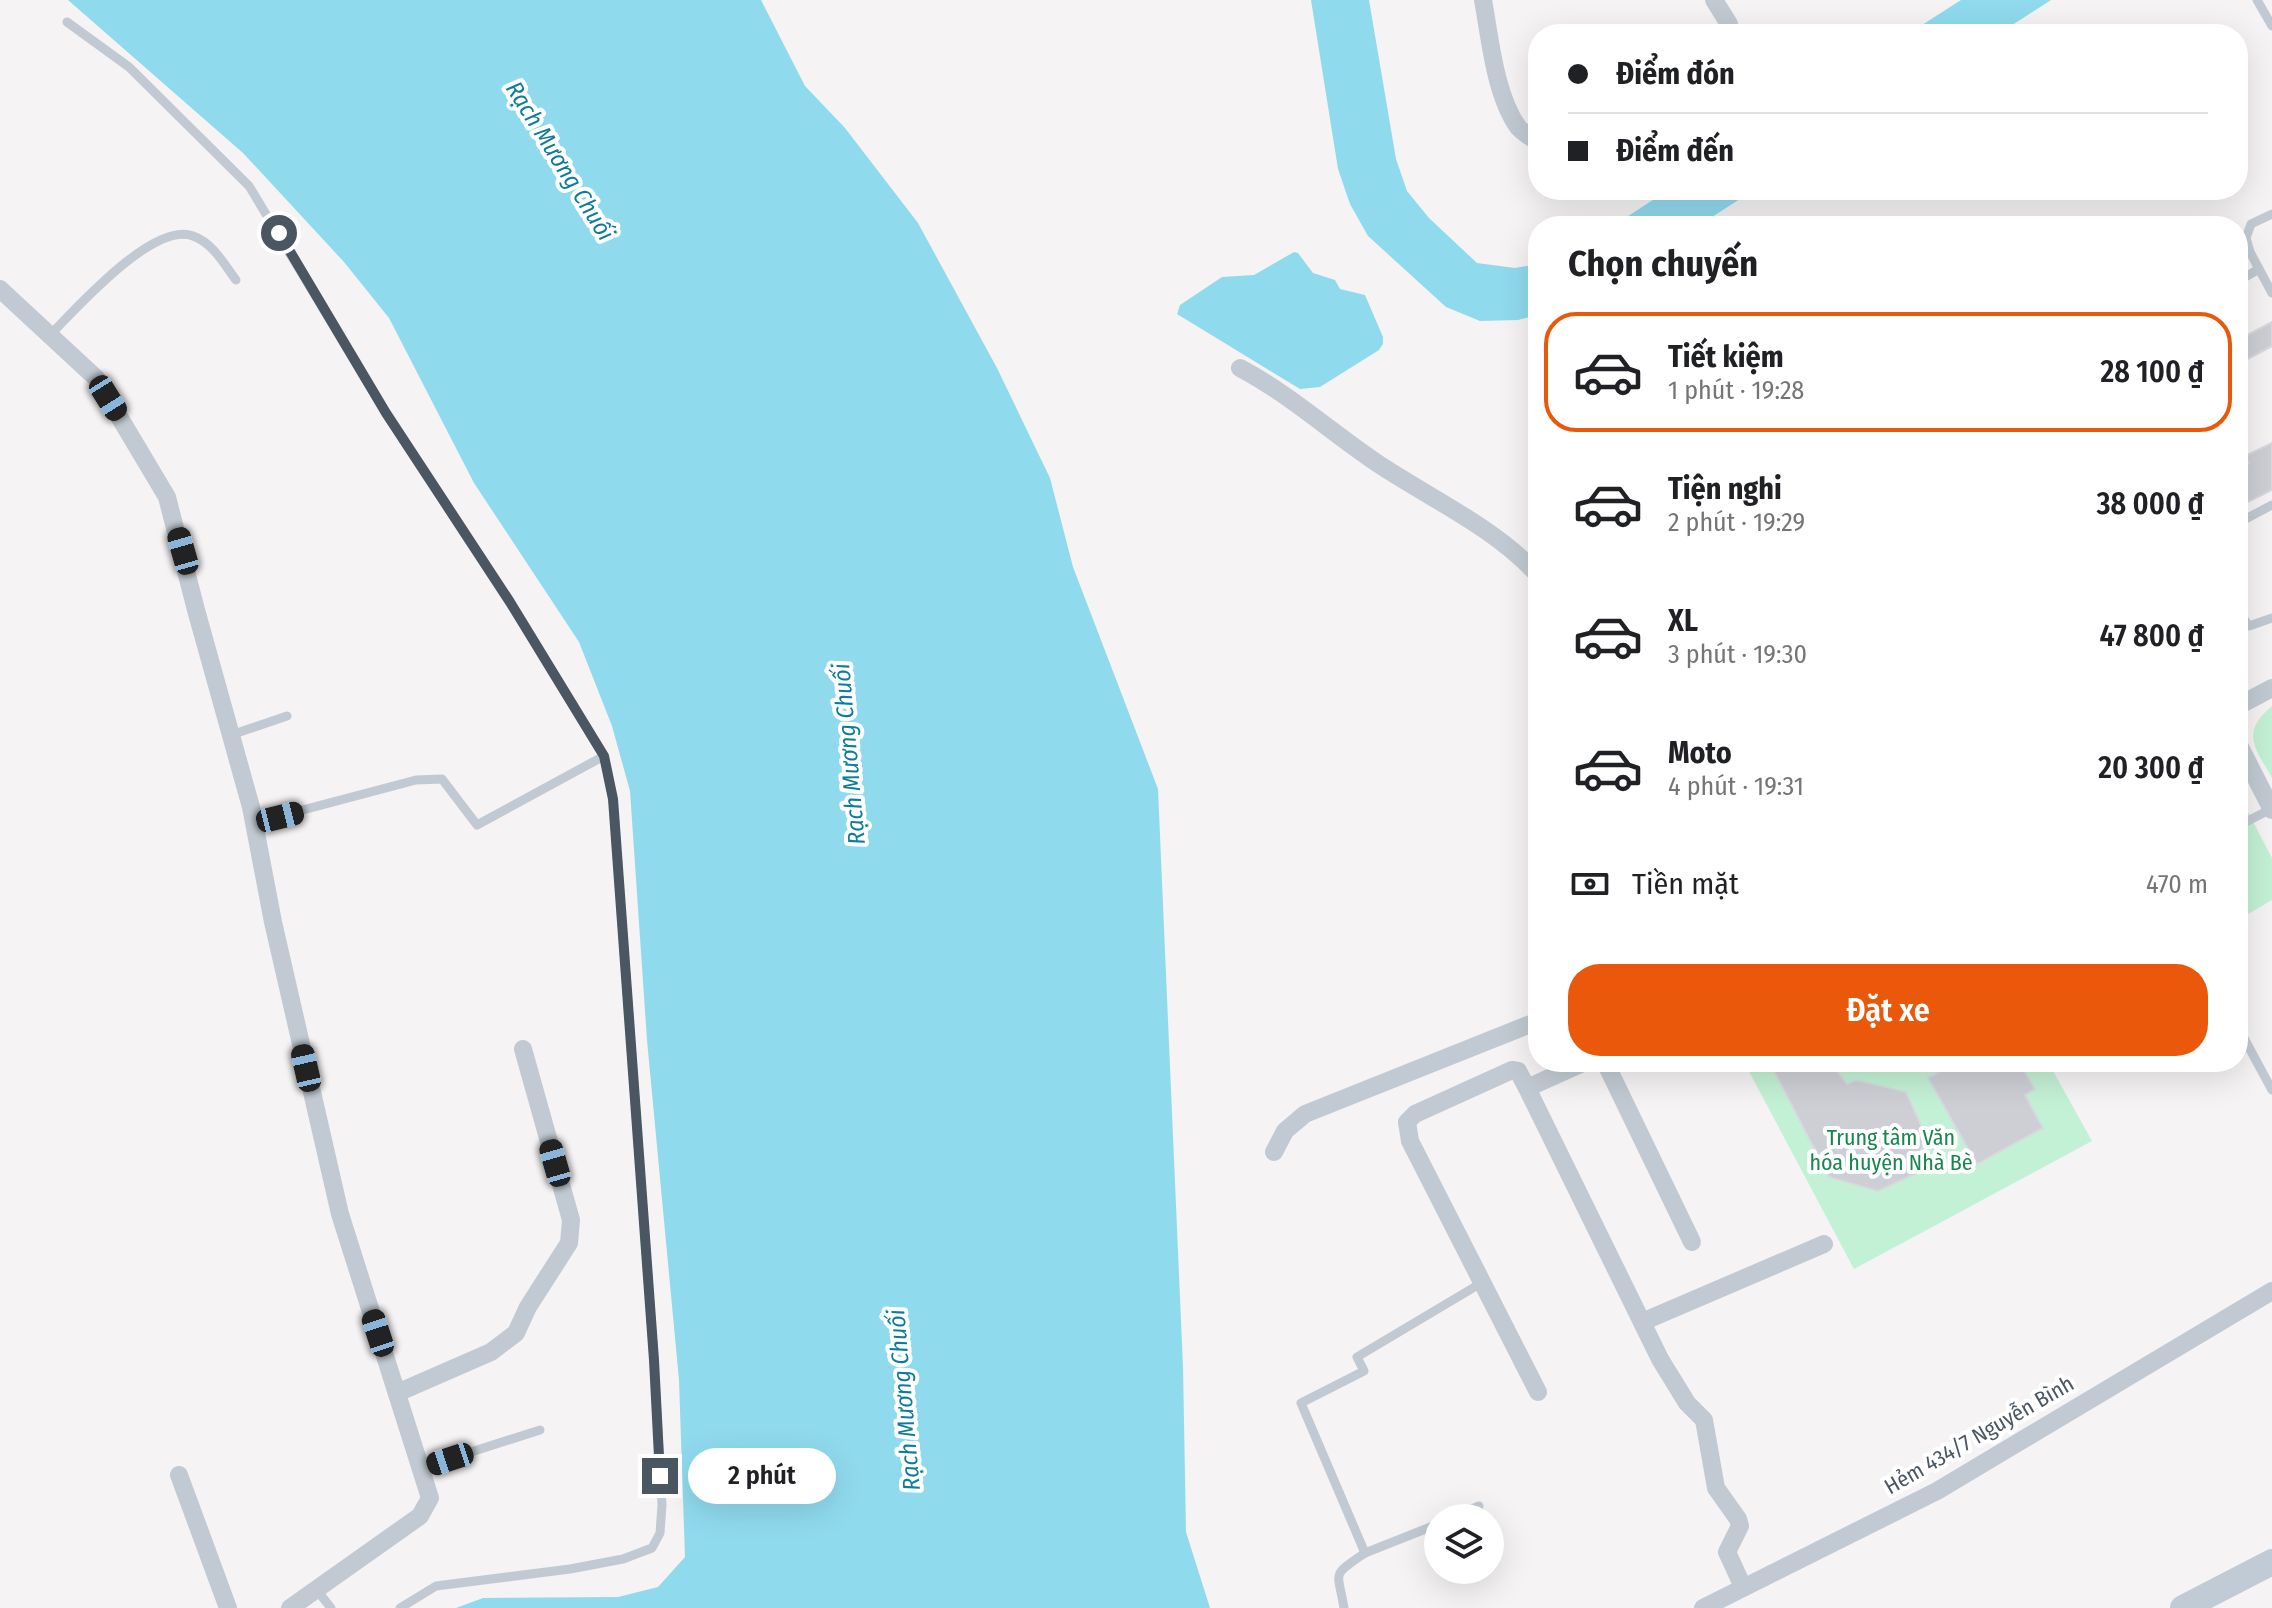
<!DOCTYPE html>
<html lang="vi">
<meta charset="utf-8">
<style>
body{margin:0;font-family:"Fira Sans Condensed",sans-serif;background:#f6f6f6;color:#202124;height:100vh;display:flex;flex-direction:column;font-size:30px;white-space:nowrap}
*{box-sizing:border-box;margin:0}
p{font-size:26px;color:#757577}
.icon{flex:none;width:44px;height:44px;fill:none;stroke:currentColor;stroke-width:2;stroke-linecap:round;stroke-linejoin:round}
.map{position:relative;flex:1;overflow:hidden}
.side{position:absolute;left:1528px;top:216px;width:720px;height:856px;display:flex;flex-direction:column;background:#fff;border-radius:32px;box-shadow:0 8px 32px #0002}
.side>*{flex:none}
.guide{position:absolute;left:1528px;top:24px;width:720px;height:176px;border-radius:32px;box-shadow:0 8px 32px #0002;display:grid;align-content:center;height:176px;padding:0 40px;background:#fff}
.tools{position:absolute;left:1424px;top:1504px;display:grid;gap:16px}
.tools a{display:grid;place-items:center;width:80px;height:80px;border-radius:50%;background:#fff;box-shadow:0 8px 32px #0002;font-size:40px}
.end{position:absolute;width:36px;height:36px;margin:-18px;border:10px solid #4a5661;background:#fff;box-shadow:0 0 0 4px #fff}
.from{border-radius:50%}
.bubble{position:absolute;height:56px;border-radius:28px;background:#fff;box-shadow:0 8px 32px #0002;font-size:26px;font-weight:600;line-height:56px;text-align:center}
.car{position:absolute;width:24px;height:48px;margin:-24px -12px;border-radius:10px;box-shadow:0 0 6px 2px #0007;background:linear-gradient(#222 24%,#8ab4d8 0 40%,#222 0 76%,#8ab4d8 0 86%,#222 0)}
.guide b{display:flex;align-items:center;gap:28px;height:76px;font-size:30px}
.guide b+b{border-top:2px solid #e0e0e0}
.guide i{width:20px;height:20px;background:#202124}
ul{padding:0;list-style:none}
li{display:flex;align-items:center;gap:24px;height:120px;margin:0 16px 12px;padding:0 24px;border:4px solid transparent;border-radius:32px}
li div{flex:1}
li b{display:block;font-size:30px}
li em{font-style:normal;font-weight:600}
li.current{border-color:#ea580c}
li>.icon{width:72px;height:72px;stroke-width:1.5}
h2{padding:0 40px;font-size:36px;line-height:96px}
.pay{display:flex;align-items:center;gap:20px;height:88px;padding:0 40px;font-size:30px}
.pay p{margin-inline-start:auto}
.primary-button{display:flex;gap:16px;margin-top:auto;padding:16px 40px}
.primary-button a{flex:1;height:92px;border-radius:32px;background:#ea580c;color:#fff;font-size:32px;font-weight:600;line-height:92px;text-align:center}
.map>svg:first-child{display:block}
.green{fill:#c3f1d5}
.water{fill:#90daee}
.building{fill:#cdcfd5;stroke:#d7d9de;stroke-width:2}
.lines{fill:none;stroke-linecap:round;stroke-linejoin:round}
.service{stroke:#c1cad2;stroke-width:9}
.minor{stroke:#c1cad2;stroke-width:18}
.secondary{stroke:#c1cbd6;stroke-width:26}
.route{stroke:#4a5661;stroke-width:10}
.labels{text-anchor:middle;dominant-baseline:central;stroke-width:8;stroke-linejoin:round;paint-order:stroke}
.park-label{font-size:22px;fill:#17864f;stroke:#fff}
.street-label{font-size:22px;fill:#4a5661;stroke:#fff}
.water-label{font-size:24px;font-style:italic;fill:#0c7c9b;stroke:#fff}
</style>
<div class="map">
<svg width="2272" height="1608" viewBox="0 0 2272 1608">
<rect width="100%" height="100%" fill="#f5f3f3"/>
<g class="green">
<path d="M2272 706V778C2255 747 2240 733 2272 706Z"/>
<path d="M2238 793 2272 858V900L2238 920Z"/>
<path d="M1744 1062H2048L2092 1141 1854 1269Z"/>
</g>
<g class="water">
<path d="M68 0H761L805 86 845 128 918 223 997 368 1050 478 1073 567 1158 789 1183 1367 1186 1532 1210 1608H456L483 1598 618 1597 658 1587 685 1557 679 1380 647 1040 630 791 612 726 579 642 474 483 389 318 344 262 243 153Z"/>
<path d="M1311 0H1369L1396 159 1407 191 1429 218 1477 263 1515 268 1538 264V315L1518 320 1480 321 1446 307 1368 236 1350 204 1338 169Z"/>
<path d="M1961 0H2051L1998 34H1908Z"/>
<path d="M1668 190H1754L1698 226H1613Z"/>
<path d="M1294 252 1298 253 1313 273 1335 280 1340 289 1365 295 1383 337V344L1379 350 1320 387 1300 389 1177 314 1180 305 1222 277 1254 275Z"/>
</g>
<g class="building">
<path d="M2272 322V346L2238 364V340Z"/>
<path d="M2272 443V490L2238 507V468L2249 463 2245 456Z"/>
<path d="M1790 1062H1830L1847 1084 1856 1080 1906 1092 1925 1134 1915 1174 1878 1191 1829 1177 1773 1069Z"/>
<path d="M1958 1062H2019L2035 1089 2025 1095 2043 1128 1977 1164 1928 1078Z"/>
</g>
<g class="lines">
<g class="service">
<path d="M2257 0 2272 26"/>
<path d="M67 22 129 67 249 186 386 413 526 628 604 756 613 799 654 1360 662 1505 660 1533 652 1548 623 1559 570 1569 436 1586 400 1608"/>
<path d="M2272 214 2251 224 2246 238 2250 252 2272 293"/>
<path d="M2238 281 2259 269"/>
<path d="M50 335C76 309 153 221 193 236 213 243 224 264 236 280"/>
<path d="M2238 523 2272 505"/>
<path d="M2238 610 2249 626 2272 618"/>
<path d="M231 735 287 716"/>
<path d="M254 823 416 780 442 779 477 825 604 756"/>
<path d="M2238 826 2271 809"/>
<path d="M2238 1027 2272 1090"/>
<path d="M421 1468 540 1430"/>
<path d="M1451 1518 1479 1506"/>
<path d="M1438 1524 1365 1553 1301 1403 1364 1371 1357 1357 1483 1282"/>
<path d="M316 1589 331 1608"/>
<path d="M1344 1608C1338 1570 1330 1577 1365 1553"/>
</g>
<g class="minor">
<path d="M1483 0C1490 38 1495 95 1518 127 1523 133 1532 138 1538 142"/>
<path d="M1714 0 1729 24V34"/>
<path d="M0 289 96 378 167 497 196 610 251 807 273 922 340 1214 430 1498 420 1516 290 1608"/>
<path d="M1240 368C1289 394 1331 432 1377 463 1431 499 1494 527 1538 575"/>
<path d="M2238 706 2272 688"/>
<path d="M2238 743 2272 810"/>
<path d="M1605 1062 1692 1242"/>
<path d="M1527 1088 1660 1359 1687 1403 1704 1420 1716 1488 1738 1519 1740 1526 1727 1552 1743 1587"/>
<path d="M1274 1152 1285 1131 1305 1114 1538 1021"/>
<path d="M1642 1322 1824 1244"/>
<path d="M1538 1392 1410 1141 1407 1122 1415 1114 1512 1070 1518 1071 1527 1088 1585 1062"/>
<path d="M397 1393 491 1352 516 1333 528 1307 569 1243 571 1220 523 1049"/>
<path d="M179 1475 228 1608"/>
<path d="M1703 1608 1937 1491 2272 1291"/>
</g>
<path class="secondary" d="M2183 1608 2272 1562"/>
</g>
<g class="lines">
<path class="route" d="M279 233 386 413 510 602 604 756 613 799 654 1360 660 1476"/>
</g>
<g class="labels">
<g class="park-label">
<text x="1891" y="1137">Trung tâm Văn<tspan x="1891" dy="25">hóa huyện Nhà Bè</tspan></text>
</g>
<g class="street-label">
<text transform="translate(1979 1435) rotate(-30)">Hẻm 434/7 Nguyễn Bình</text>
</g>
<g class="water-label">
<text transform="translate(560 161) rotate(58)">Rạch Mương Chuối</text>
<text transform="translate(849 754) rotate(-95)">Rạch Mương Chuối</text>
<text transform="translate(904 1400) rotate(-95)">Rạch Mương Chuối</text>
</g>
</g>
</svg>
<div class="tools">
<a><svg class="icon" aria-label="layers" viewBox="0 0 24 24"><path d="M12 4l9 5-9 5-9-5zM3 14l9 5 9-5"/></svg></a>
</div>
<i class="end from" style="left:279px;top:233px"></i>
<i class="end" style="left:660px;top:1476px"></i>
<div class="bubble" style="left:688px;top:1448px;width:148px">2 phút</div>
<i class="car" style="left:108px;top:398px;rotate:148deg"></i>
<i class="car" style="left:183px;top:551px;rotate:344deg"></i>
<i class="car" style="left:280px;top:817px;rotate:76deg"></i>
<i class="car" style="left:306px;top:1068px;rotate:347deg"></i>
<i class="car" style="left:555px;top:1163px;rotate:344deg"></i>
<i class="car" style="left:378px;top:1333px;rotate:342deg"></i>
<i class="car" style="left:450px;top:1459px;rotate:252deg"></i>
<div class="guide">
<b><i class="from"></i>Điểm đón</b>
<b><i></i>Điểm đến</b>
</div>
<section class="side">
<h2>Chọn chuyến</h2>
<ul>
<li class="current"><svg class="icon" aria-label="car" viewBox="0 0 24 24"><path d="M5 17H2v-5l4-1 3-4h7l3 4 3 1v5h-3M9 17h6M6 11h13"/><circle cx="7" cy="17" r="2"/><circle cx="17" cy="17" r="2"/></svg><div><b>Tiết kiệm</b><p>1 phút · 19:28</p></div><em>28 100 ₫</em></li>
<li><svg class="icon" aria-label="car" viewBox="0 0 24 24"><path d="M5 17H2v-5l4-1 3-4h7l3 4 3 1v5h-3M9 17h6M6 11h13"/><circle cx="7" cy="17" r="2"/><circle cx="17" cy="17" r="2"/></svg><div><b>Tiện nghi</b><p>2 phút · 19:29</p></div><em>38 000 ₫</em></li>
<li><svg class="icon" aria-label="car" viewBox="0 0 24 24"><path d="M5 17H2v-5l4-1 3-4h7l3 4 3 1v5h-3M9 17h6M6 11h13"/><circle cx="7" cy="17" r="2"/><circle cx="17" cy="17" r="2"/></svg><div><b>XL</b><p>3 phút · 19:30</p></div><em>47 800 ₫</em></li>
<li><svg class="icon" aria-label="car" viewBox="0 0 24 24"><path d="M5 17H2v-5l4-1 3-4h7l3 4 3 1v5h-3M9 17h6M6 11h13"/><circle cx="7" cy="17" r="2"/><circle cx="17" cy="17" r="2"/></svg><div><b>Moto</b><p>4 phút · 19:31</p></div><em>20 300 ₫</em></li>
</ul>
<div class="pay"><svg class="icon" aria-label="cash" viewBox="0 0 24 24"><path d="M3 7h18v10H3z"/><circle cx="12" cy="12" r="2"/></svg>Tiền mặt<p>470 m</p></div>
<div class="primary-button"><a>Đặt xe</a></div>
</section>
</div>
